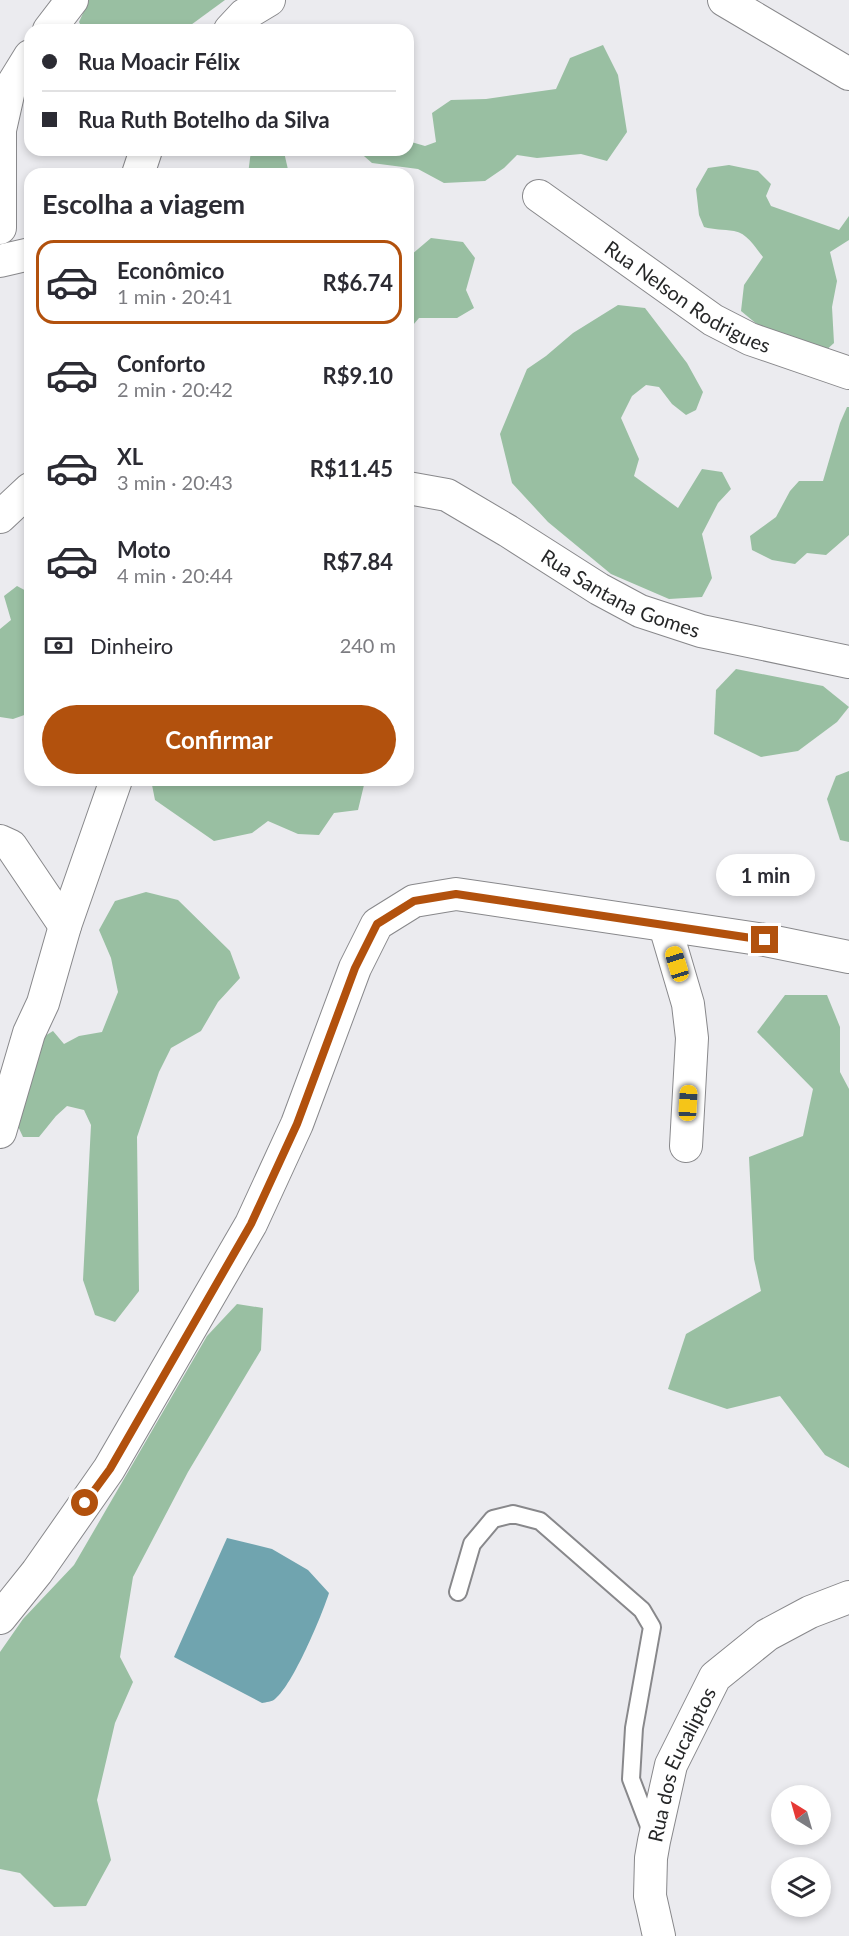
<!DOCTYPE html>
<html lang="pt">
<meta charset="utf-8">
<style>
body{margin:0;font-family:Lato,sans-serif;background:#f7f7f7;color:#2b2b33;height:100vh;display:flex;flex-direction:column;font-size:22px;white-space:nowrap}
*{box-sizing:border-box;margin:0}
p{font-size:20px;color:#7c7c81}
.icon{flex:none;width:33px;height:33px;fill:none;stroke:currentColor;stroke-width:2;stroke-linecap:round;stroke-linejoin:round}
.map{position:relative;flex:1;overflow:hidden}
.details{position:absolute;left:24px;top:168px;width:390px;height:618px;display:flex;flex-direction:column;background:#fff;border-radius:18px;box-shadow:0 3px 9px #0003}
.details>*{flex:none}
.hud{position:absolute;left:24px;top:24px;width:390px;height:132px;border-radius:18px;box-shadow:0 3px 9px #0003;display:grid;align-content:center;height:132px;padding:0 18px;background:#fff}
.needle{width:39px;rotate:323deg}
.controls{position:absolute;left:771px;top:1785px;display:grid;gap:12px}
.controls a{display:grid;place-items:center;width:60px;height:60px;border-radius:50%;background:#fff;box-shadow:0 3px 9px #0003;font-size:30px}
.end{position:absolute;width:27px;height:27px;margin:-14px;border:8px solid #b2510d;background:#fff;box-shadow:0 0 0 3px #fff}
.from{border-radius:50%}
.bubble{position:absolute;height:42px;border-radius:21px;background:#fff;box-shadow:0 3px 9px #0003;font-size:20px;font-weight:700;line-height:42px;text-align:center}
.car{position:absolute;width:18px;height:36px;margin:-18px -9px;border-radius:8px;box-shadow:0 0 4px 2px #0007;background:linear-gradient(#f5c518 24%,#345 0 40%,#f5c518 0 76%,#345 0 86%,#f5c518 0)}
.hud b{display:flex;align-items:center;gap:21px;height:57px;font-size:22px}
.hud b+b{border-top:2px solid #e1e1e2}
.hud i{width:15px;height:15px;background:#2b2b33}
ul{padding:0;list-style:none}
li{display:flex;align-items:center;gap:18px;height:84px;margin:0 12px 9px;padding:0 6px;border:3px solid transparent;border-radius:18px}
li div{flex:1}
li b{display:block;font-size:22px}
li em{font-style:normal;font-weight:700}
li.on{border-color:#b2510d}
li>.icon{width:54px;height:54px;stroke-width:1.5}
h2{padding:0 18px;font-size:27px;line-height:72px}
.pay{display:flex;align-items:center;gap:15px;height:66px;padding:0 18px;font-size:22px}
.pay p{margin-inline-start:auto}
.cta{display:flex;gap:12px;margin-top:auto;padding:12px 18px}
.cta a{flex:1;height:69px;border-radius:36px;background:#b2510d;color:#fff;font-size:24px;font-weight:700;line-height:69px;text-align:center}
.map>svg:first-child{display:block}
.forest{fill:#99bfa2}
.water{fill:#70a4af}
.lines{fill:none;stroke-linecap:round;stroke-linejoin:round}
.service-casing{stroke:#88888b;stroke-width:20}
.minor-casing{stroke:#88888b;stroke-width:34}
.service{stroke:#fff;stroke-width:16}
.minor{stroke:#fff;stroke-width:32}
.route{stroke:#b2510d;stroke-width:8}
.labels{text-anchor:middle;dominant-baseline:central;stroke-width:4.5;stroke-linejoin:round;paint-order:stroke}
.street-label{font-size:20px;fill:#262728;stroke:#fff}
</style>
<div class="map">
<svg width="849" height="1936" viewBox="0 0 849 1936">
<rect width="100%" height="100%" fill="#ebebef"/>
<g class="forest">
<path d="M89 0H225L184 30H83L79 22Z"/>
<path d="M603 45 618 75 627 132 607 161 581 154 537 158 517 155 504 168 485 181 444 183 418 169 372 163 357 150H408V141L425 146 436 142 432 113 451 100 486 99 556 89 570 58Z"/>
<path d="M253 150H281L284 152 289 174H248L251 151Z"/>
<path d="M729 165 758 171 771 184 766 196 771 206 839 230 849 216V240L830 252 837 281 832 307 834 343 823 353 764 330 741 311 744 285 763 257C755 247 747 233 734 231 723 229 714 230 704 227L699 215 696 189 708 168Z"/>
<path d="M431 238 463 242 475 258 466 290 474 308 457 318H419L408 331V254L411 255Z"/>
<path d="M618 305 645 308 687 363 703 392 696 410 686 415 672 404 659 387 646 385 632 396 621 418 639 459 634 476 678 508 702 469 722 472 731 489 718 503 702 534 712 578 702 597 669 599 611 574 548 522 512 483 500 434 527 369 546 356 573 333Z"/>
<path d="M847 407H849V535L826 555 807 553 795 564 772 560 752 550 750 536 776 517 790 491 799 481H823L840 423Z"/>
<path d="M17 586 30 593V713L13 719 0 717V629L11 620 4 596Z"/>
<path d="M736 669 823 686 849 707 837 722 798 751 761 757 714 734 716 690Z"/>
<path d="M849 771V842L840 840 827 799 836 776Z"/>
<path d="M151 780H361L364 785 358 810 334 813 319 835 298 834 268 821 252 833 214 841 155 800Z"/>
<path d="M146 892 178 900 230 951 240 978 218 1002 201 1031 171 1048 159 1072 137 1137 139 1291 115 1322 95 1315 83 1280 91 1125 84 1110 67 1106 56 1116 39 1137H23L15 1120 40 1039 53 1031 64 1044 79 1036 102 1032 118 992 111 958 99 930 115 901Z"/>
<path d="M785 995H827L840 1027V1072L849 1089V1468L825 1455 780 1396 727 1409 668 1389 686 1334 761 1291 754 1259 749 1157 803 1136 813 1089 757 1032Z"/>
<path d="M237 1304 263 1308 261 1350 188 1472 133 1577 120 1657 133 1682 115 1723 97 1800 111 1860 86 1906 54 1907 20 1873 0 1869V1652L23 1619 74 1565 207 1336Z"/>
</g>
<path class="water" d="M227 1538 272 1549 308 1570 329 1593C322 1615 293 1685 275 1699 272 1702 266 1702 262 1703L174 1657Z"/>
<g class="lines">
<g class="service-casing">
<path id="service" d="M458 1592 472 1544 493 1519 513 1514 540 1521 642 1610 652 1627 634 1728 631 1779 652 1834"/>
</g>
<g class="minor-casing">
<g id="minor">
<path d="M724 0 849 74"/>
<path d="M49 30 72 0"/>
<path d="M230 30 244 15 269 0"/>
<path d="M138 174 146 150"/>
<path id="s1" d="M539 196 713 320 750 339 849 373"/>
<path d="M0 228V130L9 90 30 56"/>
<path d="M0 261 30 254"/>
<path id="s2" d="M408 488 447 495 508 531 599 589 640 611 701 631 849 662"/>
<path d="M0 517 30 489"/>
<path d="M0 841 11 846 65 926"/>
<path d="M665 926 688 1004 692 1038 686 1146"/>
<path d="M0 1132 29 1033 43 1003 65 926 116 780"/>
<path d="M0 1618 37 1572 109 1469 251 1224 297 1124 355 968 377 924 414 901 456 894 765 940 849 957"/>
<path id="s3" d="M659 1936 650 1896 651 1858 654 1841 671 1765 715 1677 767 1635 810 1612 849 1597"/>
</g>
</g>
<use href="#service" class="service"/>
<use href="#minor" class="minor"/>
</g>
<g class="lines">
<path class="route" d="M85 1503 110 1469 251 1224 297 1124 355 968 377 924 414 901 456 894 765 940"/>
</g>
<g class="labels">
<g class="street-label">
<text stroke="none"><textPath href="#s1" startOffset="180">Rua Nelson Rodrigues</textPath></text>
<text stroke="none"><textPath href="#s2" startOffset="240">Rua Santana Gomes</textPath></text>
<text stroke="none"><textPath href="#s3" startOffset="178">Rua dos Eucaliptos</textPath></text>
</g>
</g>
</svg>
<div class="controls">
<a><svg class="needle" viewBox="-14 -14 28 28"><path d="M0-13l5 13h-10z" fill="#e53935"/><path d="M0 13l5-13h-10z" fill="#7c7c81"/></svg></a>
<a><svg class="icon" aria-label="layers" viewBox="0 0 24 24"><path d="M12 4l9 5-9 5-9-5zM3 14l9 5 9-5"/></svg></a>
</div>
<i class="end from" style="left:85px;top:1503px"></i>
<i class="end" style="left:765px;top:940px"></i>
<div class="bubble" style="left:716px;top:854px;width:99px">1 min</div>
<i class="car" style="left:677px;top:964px;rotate:343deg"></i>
<i class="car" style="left:688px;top:1103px;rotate:3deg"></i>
<div class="hud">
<b><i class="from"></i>Rua Moacir Félix</b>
<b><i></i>Rua Ruth Botelho da Silva</b>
</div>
<section class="details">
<h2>Escolha a viagem</h2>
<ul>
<li class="on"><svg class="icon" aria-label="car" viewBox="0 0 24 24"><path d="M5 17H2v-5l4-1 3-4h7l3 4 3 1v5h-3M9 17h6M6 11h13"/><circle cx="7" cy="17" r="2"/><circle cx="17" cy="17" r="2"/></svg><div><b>Econômico</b><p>1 min · 20:41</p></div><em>R$6.74</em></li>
<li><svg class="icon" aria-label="car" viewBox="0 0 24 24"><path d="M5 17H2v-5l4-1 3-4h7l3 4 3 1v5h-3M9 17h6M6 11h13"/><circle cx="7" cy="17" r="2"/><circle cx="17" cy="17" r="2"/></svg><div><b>Conforto</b><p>2 min · 20:42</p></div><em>R$9.10</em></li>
<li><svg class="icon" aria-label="car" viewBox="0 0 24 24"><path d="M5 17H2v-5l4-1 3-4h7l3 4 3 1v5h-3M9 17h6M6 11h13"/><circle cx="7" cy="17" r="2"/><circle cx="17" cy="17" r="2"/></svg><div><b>XL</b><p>3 min · 20:43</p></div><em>R$11.45</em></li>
<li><svg class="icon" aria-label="car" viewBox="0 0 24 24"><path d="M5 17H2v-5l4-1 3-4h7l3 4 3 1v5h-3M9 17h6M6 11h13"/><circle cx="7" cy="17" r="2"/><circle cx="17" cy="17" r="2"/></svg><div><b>Moto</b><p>4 min · 20:44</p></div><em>R$7.84</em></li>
</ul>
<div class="pay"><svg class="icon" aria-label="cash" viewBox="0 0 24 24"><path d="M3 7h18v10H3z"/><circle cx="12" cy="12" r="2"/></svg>Dinheiro<p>240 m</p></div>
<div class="cta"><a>Confirmar</a></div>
</section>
</div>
